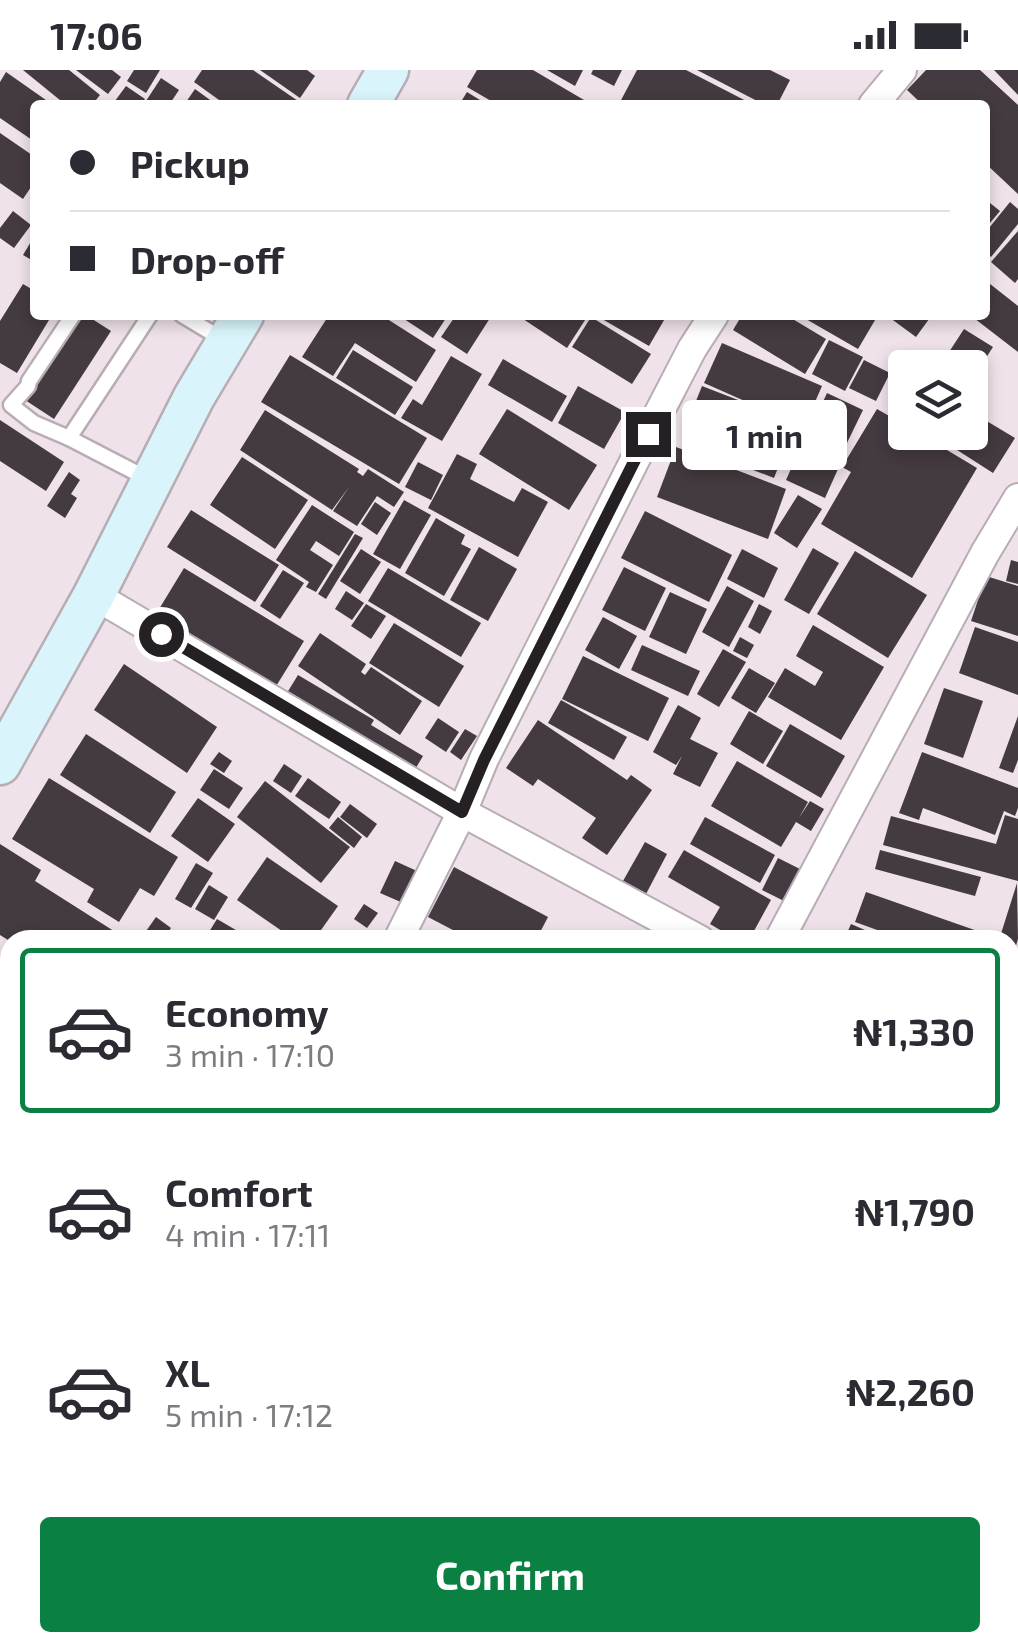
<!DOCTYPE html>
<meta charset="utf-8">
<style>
body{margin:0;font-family:"Exo 2",sans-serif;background:#f2f2f3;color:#2b2b33;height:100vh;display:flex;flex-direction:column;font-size:38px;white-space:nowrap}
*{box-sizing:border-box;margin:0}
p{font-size:32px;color:#7c7c81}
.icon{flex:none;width:55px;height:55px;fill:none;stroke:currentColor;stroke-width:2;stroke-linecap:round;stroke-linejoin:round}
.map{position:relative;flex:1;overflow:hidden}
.drawer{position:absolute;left:0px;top:860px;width:1020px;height:722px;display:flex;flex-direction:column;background:#fff;border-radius:30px 30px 0 0;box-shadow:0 5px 15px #0003}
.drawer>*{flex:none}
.guide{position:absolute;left:30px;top:30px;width:960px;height:220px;border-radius:10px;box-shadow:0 5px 15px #0003;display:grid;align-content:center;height:220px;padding:0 40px;background:#fff}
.buttons{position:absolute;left:888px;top:280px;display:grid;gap:20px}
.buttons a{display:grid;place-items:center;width:100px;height:100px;border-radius:10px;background:#fff;box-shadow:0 5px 15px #0003;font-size:50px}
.end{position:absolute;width:45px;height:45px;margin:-22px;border:12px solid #252023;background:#fff;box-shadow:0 0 0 5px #fff}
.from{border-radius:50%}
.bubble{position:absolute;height:70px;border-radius:10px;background:#fff;box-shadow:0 5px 15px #0003;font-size:32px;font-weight:700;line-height:70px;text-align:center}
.guide b{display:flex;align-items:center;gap:35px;height:95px;font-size:38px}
.guide b+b{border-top:2px solid #e1e1e2}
.guide i{width:25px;height:25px;background:#2b2b33}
ul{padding:18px 0 0;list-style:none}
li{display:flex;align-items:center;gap:30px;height:165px;margin:0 20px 15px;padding:0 20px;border:5px solid transparent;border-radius:10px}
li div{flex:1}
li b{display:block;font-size:38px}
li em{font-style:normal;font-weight:700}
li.active{border-color:#0b8043}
li>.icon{width:90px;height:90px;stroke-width:1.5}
.action{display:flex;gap:20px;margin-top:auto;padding:20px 40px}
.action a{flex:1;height:115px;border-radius:10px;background:#0b8043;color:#fff;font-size:40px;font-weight:700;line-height:115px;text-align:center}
.status{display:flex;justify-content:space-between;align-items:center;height:70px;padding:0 50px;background:#fff;direction:ltr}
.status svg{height:28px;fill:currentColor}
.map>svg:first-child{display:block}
.building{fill:#443a41}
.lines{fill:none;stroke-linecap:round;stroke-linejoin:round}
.lane-casing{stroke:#b9adb4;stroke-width:19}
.street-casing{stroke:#b9adb4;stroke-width:32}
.secondary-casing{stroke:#b9adb4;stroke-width:45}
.lane{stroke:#fff;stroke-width:14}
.street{stroke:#fff;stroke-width:28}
.secondary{stroke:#d9f5fb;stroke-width:40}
.route{stroke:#252023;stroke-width:12}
</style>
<div class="status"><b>17:06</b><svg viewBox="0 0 49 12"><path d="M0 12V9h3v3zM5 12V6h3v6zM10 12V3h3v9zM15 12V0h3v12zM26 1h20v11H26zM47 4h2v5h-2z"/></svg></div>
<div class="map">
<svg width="1018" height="1581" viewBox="0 0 1018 1581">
<rect width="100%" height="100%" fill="#efe2ea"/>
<g class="building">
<path d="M23 0H69L100 25 92 35H66Z"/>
<path d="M76 0H112L121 7 108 24Z"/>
<path d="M134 0H160L146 23 127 11Z"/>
<path d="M202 0H253L298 31 295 35H226L194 12Z"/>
<path d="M260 0H307L315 6 300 28Z"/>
<path d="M477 0H533L584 30 581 35H553L549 33 548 35H498L467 17Z"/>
<path d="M547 0H583L575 16Z"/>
<path d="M593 0H622L614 16 591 4Z"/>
<path d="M637 0H686L754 35H625L620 32Z"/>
<path d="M697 0H770L790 10 777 35H765Z"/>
<path d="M926 0H980L1018 35V124L985 93V35H923L907 20Z"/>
<path d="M994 0H1018V25Z"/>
<path d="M6 2 53 35H35V72L0 48V12Z"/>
<path d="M161 8 179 20 169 35H152L146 31Z"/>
<path d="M126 16 145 29 141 35H112Z"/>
<path d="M195 19 217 35H184Z"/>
<path d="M467 22 488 35H459Z"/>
<path d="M0 63 35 87V111L23 129 0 113Z"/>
<path d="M985 129 1000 141 985 159Z"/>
<path d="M1010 132 1018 139V154L991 187 985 181V163Z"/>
<path d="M13 141 31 155 14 178 0 168V158Z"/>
<path d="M1018 161V209L1015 213 991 192Z"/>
<path d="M35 165V192L23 185Z"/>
<path d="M985 210 1018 236V282L970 245H985Z"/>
<path d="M23 214 35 221V245H52L17 303 0 293V251Z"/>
<path d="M81 245H86L111 261 54 349 25 330Z"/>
<path d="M329 245H381L436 280 416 312 355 273 333 306 302 287Z"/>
<path d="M398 245H448L433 268Z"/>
<path d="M456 245H492L467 284 441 267Z"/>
<path d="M521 245H584L587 247 567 278 520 247Z"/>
<path d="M595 245H667L649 276Z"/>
<path d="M742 245H786L826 269 805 304 733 260Z"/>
<path d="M799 245H878L858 279Z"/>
<path d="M886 245H932L916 267Z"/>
<path d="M591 247 651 284 632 314 572 277Z"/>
<path d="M964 259 993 277 978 300 949 282Z"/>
<path d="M829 270 863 287 845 321 812 304Z"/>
<path d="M722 273 822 316 804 357 704 313Z"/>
<path d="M353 280 413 317 395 345 336 308Z"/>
<path d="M944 282 967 298H934Z"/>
<path d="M290 285 427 368 399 414 261 332Z"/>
<path d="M451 286 482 304 442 371 401 348 413 329 422 335Z"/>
<path d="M503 289 567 326 552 352 488 315Z"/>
<path d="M864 290 890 303 876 331 849 318Z"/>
<path d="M578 316 625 342 604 379 558 353Z"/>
<path d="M702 316 738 330 734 340 792 362 774 408 691 376 697 361 686 356Z"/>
<path d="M827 323 863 340 845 377 810 361Z"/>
<path d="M507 339 597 395 569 440 479 384Z"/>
<path d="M877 339 905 355V362H917L977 398 912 508 821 454 851 402 842 397Z"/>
<path d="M265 340 359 399 357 402 363 406 368 399 404 422 394 437 377 426 357 456 333 441 349 417 332 440 240 380Z"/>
<path d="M970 341 1015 368 993 403 929 362H970Z"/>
<path d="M0 350 64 392 46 421 0 391Z"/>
<path d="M803 372 842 390 825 428 786 410Z"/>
<path d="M676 377 786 419 768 469 657 427Z"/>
<path d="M457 384 477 394 470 409 514 432 522 418 548 432 518 487 428 438Z"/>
<path d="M242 387 308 430 275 479 210 435Z"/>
<path d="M418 392 443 405 431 430 405 417Z"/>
<path d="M69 402 80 410 71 424 77 428 65 448 47 436Z"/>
<path d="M798 425 822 439 797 478 774 463Z"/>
<path d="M404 430 431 445 400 499 373 484Z"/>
<path d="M375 432 391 443 377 465 361 454Z"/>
<path d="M312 435 354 462 339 486 316 471 310 480 333 495 316 522 306 517 309 512 276 490Z"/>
<path d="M191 440 279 495 255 532 167 477Z"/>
<path d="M645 441 732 485 709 532 621 488Z"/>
<path d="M436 448 465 465 461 474 471 479 444 526 405 503Z"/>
<path d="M355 464 363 468 326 529 318 524Z"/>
<path d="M479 477 517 499 488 551 450 530Z"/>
<path d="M813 478 839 493 809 544 784 530Z"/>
<path d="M361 479 381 492 360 524 340 511Z"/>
<path d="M742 479 778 498 764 528 727 509Z"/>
<path d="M855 481 927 525 888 588 817 544Z"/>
<path d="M1011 490 1018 492V514L1006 511Z"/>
<path d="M624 497 666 518 645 561 602 540Z"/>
<path d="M184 498 304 571 270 626 150 554Z"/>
<path d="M388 498 481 553 461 587 368 531Z"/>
<path d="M283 500 304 513 280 549 260 536Z"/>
<path d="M986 506 1018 516V566L971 551Z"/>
<path d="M727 516 754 531 729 577 702 562Z"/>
<path d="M346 521 364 533 352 550 335 539Z"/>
<path d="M670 522 707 539 686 584 649 567Z"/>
<path d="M366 534 386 546 371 569 351 556Z"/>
<path d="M759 534 772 541 760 564 748 557Z"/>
<path d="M603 547 637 566 619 599 585 580Z"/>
<path d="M394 553 464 596 439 637 369 593Z"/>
<path d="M813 555 884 597 841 670 768 627 785 598 815 616 823 602 796 586Z"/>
<path d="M975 557 1018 572V625L959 603Z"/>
<path d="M320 563 366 594 361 602 365 605 371 597 422 631 400 665 298 596Z"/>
<path d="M740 567 754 575 747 588 733 581Z"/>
<path d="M642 575 700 601 688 626 631 600Z"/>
<path d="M723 579 746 592 719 637 697 624Z"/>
<path d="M583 586 669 628 648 671 562 629Z"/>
<path d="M124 594 217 657 187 703 94 640Z"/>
<path d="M749 598 775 613 756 643 731 628Z"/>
<path d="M298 605 374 650 371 655 423 686 410 708 282 631Z"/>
<path d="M944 618 983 631 963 688 924 674Z"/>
<path d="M561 630 627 667 614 690 548 653Z"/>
<path d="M678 635 701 648 690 669 718 683 700 717 673 704 682 686 676 695 653 682Z"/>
<path d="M749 641 783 661 763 694 730 674Z"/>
<path d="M1018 646V690L1013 703 999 698Z"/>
<path d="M438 648 459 662 446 682 425 668Z"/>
<path d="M538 650 627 710 631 705 652 720 607 785 582 768 596 748 538 709 533 716 506 698Z"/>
<path d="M790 654 845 686 821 728 766 696Z"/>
<path d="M465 659 477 666 461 690 450 682Z"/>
<path d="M86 664 176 722 150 763 60 705Z"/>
<path d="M219 682 232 691 224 703 210 694Z"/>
<path d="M922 682 1018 718V738L1015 746 1004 741 995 765 923 738 919 750 899 743Z"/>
<path d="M737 691 808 732 799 748 810 731 824 739 811 761 796 752 781 777 711 736Z"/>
<path d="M284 694 302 706 291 723 273 711Z"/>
<path d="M214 699 243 718 229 739 200 720Z"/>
<path d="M49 708 178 787 154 826 140 818 119 852 87 832 94 819 12 769Z"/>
<path d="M308 708 341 732 329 749 295 726Z"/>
<path d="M265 711 350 777 321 813 237 747Z"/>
<path d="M198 728 235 754 208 792 171 766Z"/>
<path d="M350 734 377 754 367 768 340 747Z"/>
<path d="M1005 745 1018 749V811L883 775 891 746 996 774Z"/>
<path d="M338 747 362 767 354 778 329 758Z"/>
<path d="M705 747 775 785 760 813 690 774Z"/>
<path d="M645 772 667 784 646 824 623 811Z"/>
<path d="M0 774 41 800 35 811 128 870H8L0 865Z"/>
<path d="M684 780 771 830 749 870H737L710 854 720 837 668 807Z"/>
<path d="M880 780 981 807 975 826 875 799Z"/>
<path d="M267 787 338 836 314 870H295L237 830Z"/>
<path d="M778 788 800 799 784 831 762 820Z"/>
<path d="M395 791 417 801 403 833 380 823Z"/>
<path d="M196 793 213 803 191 838 175 829Z"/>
<path d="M454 797 548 847 536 870H472L428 847Z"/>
<path d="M1017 813 1018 869 1011 892 1010 870H999Z"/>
<path d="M209 815 228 827 214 850 195 839Z"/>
<path d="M866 822 986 864 984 870H905L855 852Z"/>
<path d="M364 834 378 843 367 858 354 849Z"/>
<path d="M156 847 171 858 163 870H153L144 864Z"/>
<path d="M217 849 253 870H204Z"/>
<path d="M851 854 888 870H844Z"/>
<path d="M1014 890 1018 891V996L1010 994V904Z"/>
<path d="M0 942 10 947V1007L0 1002V979L9 958 0 974Z"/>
<path d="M0 1010 10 1015V1059L0 1077Z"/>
<path d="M0 1083 10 1088V1102L0 1120Z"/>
<path d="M1011 1086 1018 1090V1123L1010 1136Z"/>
<path d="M10 1167V1201L0 1196V1187Z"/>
<path d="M0 1208 10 1213V1284L0 1279Z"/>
<path d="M1018 1246V1276L1010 1273V1262Z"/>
<path d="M0 1281 10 1287V1330L0 1325Z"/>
<path d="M1018 1291V1345L1010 1362V1307Z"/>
<path d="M1010 1371 1018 1375V1406L1015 1411 1010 1408Z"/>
<path d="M39 1572H90L86 1581H35Z"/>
<path d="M100 1572H139L143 1574 140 1581H96Z"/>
<path d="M158 1572H189L184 1581H175Z"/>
<path d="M292 1572H351L344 1581H304Z"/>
<path d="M364 1572H417L429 1581H376Z"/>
<path d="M503 1572H564L578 1581H517Z"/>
<path d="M603 1572H636L648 1581H597Z"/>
<path d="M692 1572H738L753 1581H687Z"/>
<path d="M783 1572H812L829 1581H779Z"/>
<path d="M889 1572H929L924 1581H903Z"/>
<path d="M931 1572H956L950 1581H930L927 1579Z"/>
</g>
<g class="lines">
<g class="lane-casing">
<g id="lane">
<path d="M73 245 29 311 28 316 11 335 34 353 69 368 150 410"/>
<path d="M182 245 222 269"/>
<path d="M69 368 150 245"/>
</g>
</g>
<g class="street-casing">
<g id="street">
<path d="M873 35 902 0"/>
<path d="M94 525 462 742 700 870"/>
<path d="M398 870 462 742 484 689 648 364 692 279 714 245"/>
<path d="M779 870 985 483 1018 428"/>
<path d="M1010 1019 1018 1022"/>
<path d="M0 1515 10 1474"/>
<path d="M465 1581 471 1572"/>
</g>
</g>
<g class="secondary-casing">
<g id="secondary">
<path d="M368 35 388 0"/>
<path d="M0 694 94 525 194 327 243 245"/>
</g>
</g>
<use href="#lane" class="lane"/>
<use href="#street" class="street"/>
<use href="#secondary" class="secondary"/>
</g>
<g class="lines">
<path class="route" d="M161 564 462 742 484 690 648 364"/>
</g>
</svg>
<div class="buttons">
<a><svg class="icon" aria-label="layers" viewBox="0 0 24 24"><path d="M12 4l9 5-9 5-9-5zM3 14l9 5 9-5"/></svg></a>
</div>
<i class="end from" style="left:161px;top:564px"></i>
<i class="end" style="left:648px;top:364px"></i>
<div class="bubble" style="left:682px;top:330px;width:165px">1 min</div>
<div class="guide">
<b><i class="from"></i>Pickup</b>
<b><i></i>Drop-off</b>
</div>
<section class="drawer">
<ul>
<li class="active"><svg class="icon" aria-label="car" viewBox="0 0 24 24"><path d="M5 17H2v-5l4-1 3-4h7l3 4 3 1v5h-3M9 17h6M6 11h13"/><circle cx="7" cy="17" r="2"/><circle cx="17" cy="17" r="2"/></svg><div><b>Economy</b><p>3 min · 17:10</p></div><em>₦1,330</em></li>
<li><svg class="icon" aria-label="car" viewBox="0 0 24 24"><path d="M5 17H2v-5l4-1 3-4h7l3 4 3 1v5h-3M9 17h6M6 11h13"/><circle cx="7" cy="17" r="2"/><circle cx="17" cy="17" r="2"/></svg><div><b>Comfort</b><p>4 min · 17:11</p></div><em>₦1,790</em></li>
<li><svg class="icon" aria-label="car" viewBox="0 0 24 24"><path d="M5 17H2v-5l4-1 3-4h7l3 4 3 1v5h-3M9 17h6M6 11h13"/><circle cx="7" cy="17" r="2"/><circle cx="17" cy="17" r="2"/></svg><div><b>XL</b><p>5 min · 17:12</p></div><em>₦2,260</em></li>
</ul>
<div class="action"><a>Confirm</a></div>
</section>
</div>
